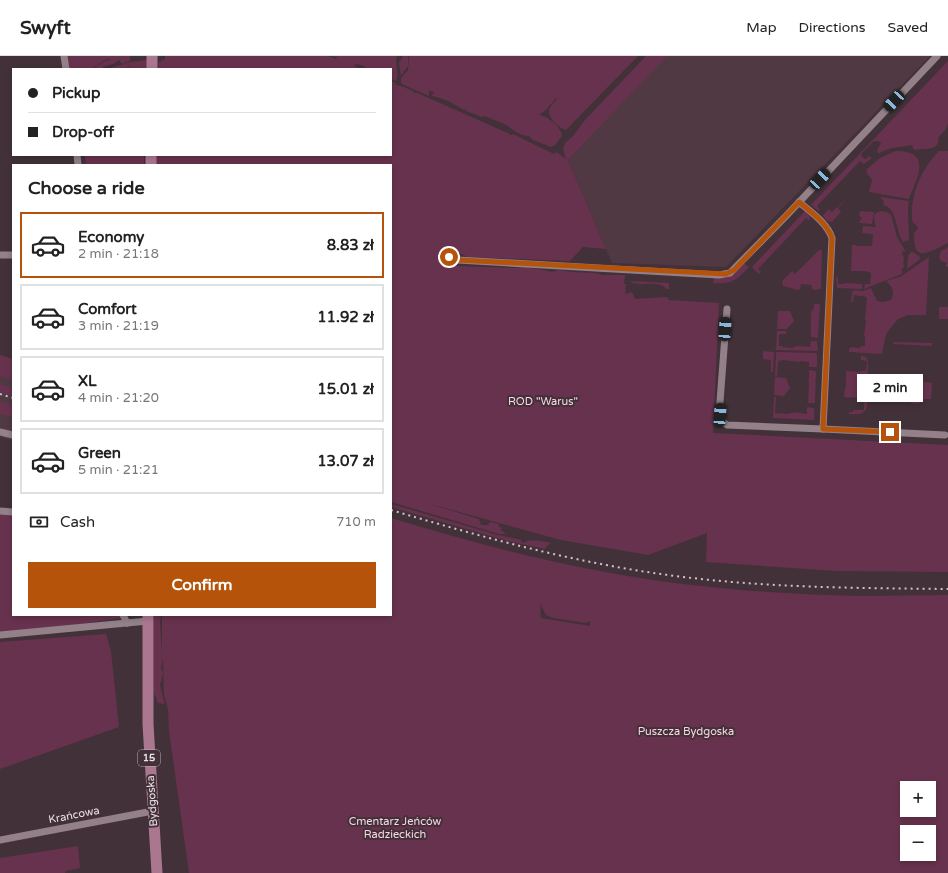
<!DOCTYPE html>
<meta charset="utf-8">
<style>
body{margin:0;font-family:"Varela Round",sans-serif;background:#f6f6f6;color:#222;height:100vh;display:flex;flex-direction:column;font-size:15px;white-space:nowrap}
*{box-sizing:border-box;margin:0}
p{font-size:13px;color:#767676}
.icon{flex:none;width:22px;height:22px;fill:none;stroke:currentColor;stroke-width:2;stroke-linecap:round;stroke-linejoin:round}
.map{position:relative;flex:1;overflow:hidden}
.panel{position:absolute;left:12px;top:108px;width:380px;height:452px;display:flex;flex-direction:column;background:#fff;border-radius:0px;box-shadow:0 2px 6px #0003}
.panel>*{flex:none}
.hud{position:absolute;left:12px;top:12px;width:380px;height:88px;border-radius:0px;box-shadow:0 2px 6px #0003;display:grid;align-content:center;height:88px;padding:0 16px;background:#fff}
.controls{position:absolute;left:900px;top:725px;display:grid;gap:8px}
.controls a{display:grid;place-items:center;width:36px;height:36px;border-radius:0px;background:#fff;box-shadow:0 2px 6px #0003;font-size:20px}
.end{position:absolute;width:18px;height:18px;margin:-9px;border:5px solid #b45309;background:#fff;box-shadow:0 0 0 2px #fff}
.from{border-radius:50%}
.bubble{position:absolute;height:28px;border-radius:0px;background:#fff;box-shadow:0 2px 6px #0003;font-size:13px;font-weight:700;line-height:28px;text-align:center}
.car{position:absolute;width:12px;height:24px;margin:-12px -6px;border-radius:5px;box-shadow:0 0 3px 1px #0007;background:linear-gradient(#222 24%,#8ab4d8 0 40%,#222 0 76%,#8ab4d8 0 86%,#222 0)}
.hud b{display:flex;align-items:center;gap:14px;height:38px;font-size:15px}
.hud b+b{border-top:1px solid #e0e0e0}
.hud i{width:10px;height:10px;background:#222}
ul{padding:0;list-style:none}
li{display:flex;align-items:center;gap:12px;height:66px;margin:0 8px 6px;padding:0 8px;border:2px solid #e0e0e0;border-radius:0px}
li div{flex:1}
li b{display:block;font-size:15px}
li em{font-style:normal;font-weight:700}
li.on{border-color:#b45309}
li>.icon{width:36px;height:36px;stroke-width:1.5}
h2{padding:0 16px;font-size:18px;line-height:48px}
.pay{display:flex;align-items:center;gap:10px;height:44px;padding:0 16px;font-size:15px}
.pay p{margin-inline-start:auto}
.primary-button{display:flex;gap:8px;margin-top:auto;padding:8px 16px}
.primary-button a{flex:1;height:46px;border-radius:0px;background:#b45309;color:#fff;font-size:16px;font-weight:700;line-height:46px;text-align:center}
header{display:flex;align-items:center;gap:24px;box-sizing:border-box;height:56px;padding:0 20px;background:#fff;border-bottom:1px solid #e0e0e0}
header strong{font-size:19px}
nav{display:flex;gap:22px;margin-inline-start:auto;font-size:14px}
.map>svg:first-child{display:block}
.built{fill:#503943}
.green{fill:#67324d;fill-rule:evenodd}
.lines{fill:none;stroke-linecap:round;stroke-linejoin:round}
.minor{stroke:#938088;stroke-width:7}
.primary{stroke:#ab7790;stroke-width:11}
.rail{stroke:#d0c4c9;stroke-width:2;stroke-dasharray:2 4;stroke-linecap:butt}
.route{stroke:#b45309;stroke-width:5}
.labels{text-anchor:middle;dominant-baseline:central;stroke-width:4;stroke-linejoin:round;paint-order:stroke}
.shield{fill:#423139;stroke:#baadb2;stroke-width:1}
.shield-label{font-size:10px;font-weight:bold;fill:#ede2e6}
.park-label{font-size:11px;fill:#fcd5e6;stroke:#423139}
.street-label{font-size:11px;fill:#ede2e6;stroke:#423139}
</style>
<header>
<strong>Swyft</strong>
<nav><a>Map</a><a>Directions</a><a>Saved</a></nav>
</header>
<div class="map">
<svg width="948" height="817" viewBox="0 0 948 817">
<rect width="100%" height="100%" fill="#423139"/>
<g class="built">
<path d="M662 0H930L726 211 612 207 568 104Z"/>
<path d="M0 299 12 303 13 305V385L0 381Z"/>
</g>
<g class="green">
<path d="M67 0H130V5L122 8 119 4 113 8 103 11 102 13H92L107 4 110 5 109 3H107L91 13H69Z"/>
<path d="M165 0H328L336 3 337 1 330 0H397C394 9 400 17 396 25L391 23V13H366L364 10 356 8 354 10 361 13H158L159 6 165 3Z"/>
<path d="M403 0H408V10L401 20 399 7Z"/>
<path d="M409 0H638L566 74C560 73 548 62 549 55 550 50 554 46 557 43L556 42 546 54 539 59C547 60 561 70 562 80L555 89 551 91 533 84 529 80C519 80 514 74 506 69 499 65 491 63 484 60L482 61 466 55V53L464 54 448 45 437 41 431 40 434 37 433 35H429V40L402 28 401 26V22L408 14Z"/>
<path d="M646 0H667L568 104 606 193 583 191 570 205 468 201 448 192 443 198V203L457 210 515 212 526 211 553 216 558 214 573 216 595 217 602 219H625L624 228H626L625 240 626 237 629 238 630 234V237L632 236 635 243 666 241 668 242 669 244 719 247 713 377 948 389V516L836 515 706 506 707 477 648 499 561 484 423 446 479 463 481 469H488L490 466 499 468V471L503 472 500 473 506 478H499L391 446V109H156V99H391V25L396 27V29L404 31 413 35 414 37 415 38V36L510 78 509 79H511L513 78 554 98 556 96 566 103 563 93 565 87 573 80 585 64Z"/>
<path d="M147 4V13H130V7L129 13H107L130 6Z"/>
<path d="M948 5V67L946 73 938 82C941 95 924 92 914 94L912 89C899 92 890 90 878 98L877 94 881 87 878 85H874L861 98 862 101 865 103H867L868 100 872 102 864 108 860 105 817 150 820 154 819 155 811 149Z"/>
<path d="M896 95C932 95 918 121 909 143L869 136 872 124 867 117 866 114 880 102Z"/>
<path d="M939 95H948V187C941 190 921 204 916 193 914 189 914 182 914 177L918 173 917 170C916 169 914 168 913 166 911 163 912 157 912 154 913 132 924 110 939 95Z"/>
<path d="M85 99H144V109H86Z"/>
<path d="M880 141 909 145 908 151 909 186 908 184 903 186C895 175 898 152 883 149L884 146Z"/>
<path d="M847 142 838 152 841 156 832 166C827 165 825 164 823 159L829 153 832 156Z"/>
<path d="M805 155 810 161V165L806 162 758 213 761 216 759 218 752 211Z"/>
<path d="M860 155 874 156 872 168 859 167 862 162 859 159Z"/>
<path d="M881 155 887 156 891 159 897 181 906 196 903 195 902 199 900 200 903 199 904 201 903 202 905 204 903 206 904 211 902 213V218L864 233 865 228H870L871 217 865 215H851L852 189H856L857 190H872L873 178 862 177 863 170 876 171C874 164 871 157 881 155Z"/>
<path d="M948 191V211L945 210 947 207 941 205 939 201 941 195Z"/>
<path d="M819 194H822L821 233 813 234 811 229 801 228 800 233 798 234 783 230 782 225 792 215 795 218Z"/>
<path d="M911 196H913L920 201V203L907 213 908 200Z"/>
<path d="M929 201 926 259H908L898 263 888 275 885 282 882 298 849 296V292H851V291L860 292 861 290H865V280H864L866 264H865L867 241 854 239 853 246H851L852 236 854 234 863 235 871 232 877 245 883 246 891 244C895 236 893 231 886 225L900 221Z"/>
<path d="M744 208H745L749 211C736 225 732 228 713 227L714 222C732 221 731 219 744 208Z"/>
<path d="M836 221H838V228H844L845 227 862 228V233L837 232Z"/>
<path d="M629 225 669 227V233H666C660 223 638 232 629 225Z"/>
<path d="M814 248H820L818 282 811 281V257L812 254 814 253Z"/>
<rect x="939" y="251" width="9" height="12"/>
<path d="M778 255H790L794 265 787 273H777Z"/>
<path d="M777 275H786V278H779V290H782V291L792 292 797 290 810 291 811 285H817L818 295 776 294Z"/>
<path d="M894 286 932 287V290L893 288Z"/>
<path d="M763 295 774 296 773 316H771V304L763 303Z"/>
<path d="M776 296 816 297 817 298V311H809V306L800 305V306L783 304 778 305 777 320H775Z"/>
<path d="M0 299 12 303 13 325 9 322 0 320Z"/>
<path d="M861 300 866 301 868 305 867 351C864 360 856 358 849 358V356H853V354H864V343L849 341V342L844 341 845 332H846V315L860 316 861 315H866L867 305 861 304Z"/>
<path d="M809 314 816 315 815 347H808L809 327 808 324H809Z"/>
<path d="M775 321 786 322 790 332 784 340 774 339Z"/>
<path d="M913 321H921V325L932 327 931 343H919V348L911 347V343H912Z"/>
<path d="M0 328 13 332V340L0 336Z"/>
<path d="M774 341H776L775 357 789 358V357H793V356L807 358V351L814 352V364L773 362Z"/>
<path d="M0 345 13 349V361L0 358Z"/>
<path d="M391 448 498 479 522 484 521 485 523 487C531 482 542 485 551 487L547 490 545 493 504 484 391 451Z"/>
<path d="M0 457 13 458V559H122V562L0 580Z"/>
<path d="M391 462C486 491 584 516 683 528 742 535 801 539 860 540 890 540 919 539 948 539V817H189L169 675 168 653 164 639 163 602 161 612 163 617 160 629 163 642 165 648 158 647 154 637V559H161L160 566 162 599V559H391ZM540 547 546 559 553 562 586 567 590 565V570L541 562ZM907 732H929V754H907ZM907 776H929V798H907Z"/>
<path d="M106 578 111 595 119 671 0 713V586Z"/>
<path d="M78 790 80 812 65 815V817H0V802Z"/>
</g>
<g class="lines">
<g class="minor">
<path d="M64 0 66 13"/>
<path d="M77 99 78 109"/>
<path d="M799 146C811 156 827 167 832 182L823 373 945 379"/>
<path d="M0 199H13"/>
<path d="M449 201 458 204 719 219 730 217 786 160 937 0"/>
<path d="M727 253 719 359 722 365 727 369 823 373"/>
<path d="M0 376 13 379"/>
<path d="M0 455 13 456"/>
<path d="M123 559 127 567"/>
<path d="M0 579 148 565"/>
<path d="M0 784 153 755"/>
</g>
<g class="primary">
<path d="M152 13V0"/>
<path d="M151 109V99"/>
<path d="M148 559V668L157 817"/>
</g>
<g class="rail">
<path d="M0 338 13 342"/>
<path d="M391 454C485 482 579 508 676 520 767 532 857 532 948 533"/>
</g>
</g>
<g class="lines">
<path class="route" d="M449 201 458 204 726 218 734 214 799 146C811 156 827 167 832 182L823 373 890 376"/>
</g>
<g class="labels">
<rect class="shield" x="138" y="694" width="22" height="16" rx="3"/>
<g class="shield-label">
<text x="149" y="702">15</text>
</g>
<g class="park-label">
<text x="543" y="345">ROD "Warus"</text>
<text x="686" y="675">Puszcza Bydgoska</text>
<text x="395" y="765">Cmentarz Jeńców<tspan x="395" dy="13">Radzieckich</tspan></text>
</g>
<g class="street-label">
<text transform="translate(152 745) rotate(-94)">Bydgoska</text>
<text transform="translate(74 759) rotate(-11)">Krańcowa</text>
</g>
</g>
</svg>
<div class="controls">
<a>+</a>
<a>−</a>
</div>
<i class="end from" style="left:449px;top:201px"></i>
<i class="end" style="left:890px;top:376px"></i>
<div class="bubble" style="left:857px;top:318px;width:66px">2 min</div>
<i class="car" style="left:894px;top:45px;rotate:223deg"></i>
<i class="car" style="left:820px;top:123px;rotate:43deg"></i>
<i class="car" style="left:725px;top:273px;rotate:4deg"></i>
<i class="car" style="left:720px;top:359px;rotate:4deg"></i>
<div class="hud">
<b><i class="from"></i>Pickup</b>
<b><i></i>Drop-off</b>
</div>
<section class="panel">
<h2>Choose a ride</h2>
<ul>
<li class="on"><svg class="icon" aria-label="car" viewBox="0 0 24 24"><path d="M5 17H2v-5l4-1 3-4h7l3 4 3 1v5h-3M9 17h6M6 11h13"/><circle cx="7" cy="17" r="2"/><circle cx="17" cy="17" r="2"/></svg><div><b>Economy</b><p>2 min · 21:18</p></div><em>8.83 zł</em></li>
<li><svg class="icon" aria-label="car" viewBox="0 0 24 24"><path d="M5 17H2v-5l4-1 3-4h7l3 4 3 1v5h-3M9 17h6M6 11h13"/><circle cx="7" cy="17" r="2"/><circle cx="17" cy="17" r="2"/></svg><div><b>Comfort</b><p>3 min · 21:19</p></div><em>11.92 zł</em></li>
<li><svg class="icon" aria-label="car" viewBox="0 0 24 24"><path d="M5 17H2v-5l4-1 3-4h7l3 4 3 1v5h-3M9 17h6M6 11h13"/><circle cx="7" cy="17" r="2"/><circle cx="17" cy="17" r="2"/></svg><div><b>XL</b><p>4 min · 21:20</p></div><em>15.01 zł</em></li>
<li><svg class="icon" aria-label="car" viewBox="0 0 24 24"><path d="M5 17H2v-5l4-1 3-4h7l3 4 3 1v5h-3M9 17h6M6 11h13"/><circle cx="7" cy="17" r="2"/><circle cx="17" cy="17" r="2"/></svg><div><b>Green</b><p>5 min · 21:21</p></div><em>13.07 zł</em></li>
</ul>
<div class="pay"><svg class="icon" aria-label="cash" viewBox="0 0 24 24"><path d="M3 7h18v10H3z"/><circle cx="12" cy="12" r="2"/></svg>Cash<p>710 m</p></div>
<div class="primary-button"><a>Confirm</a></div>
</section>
</div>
